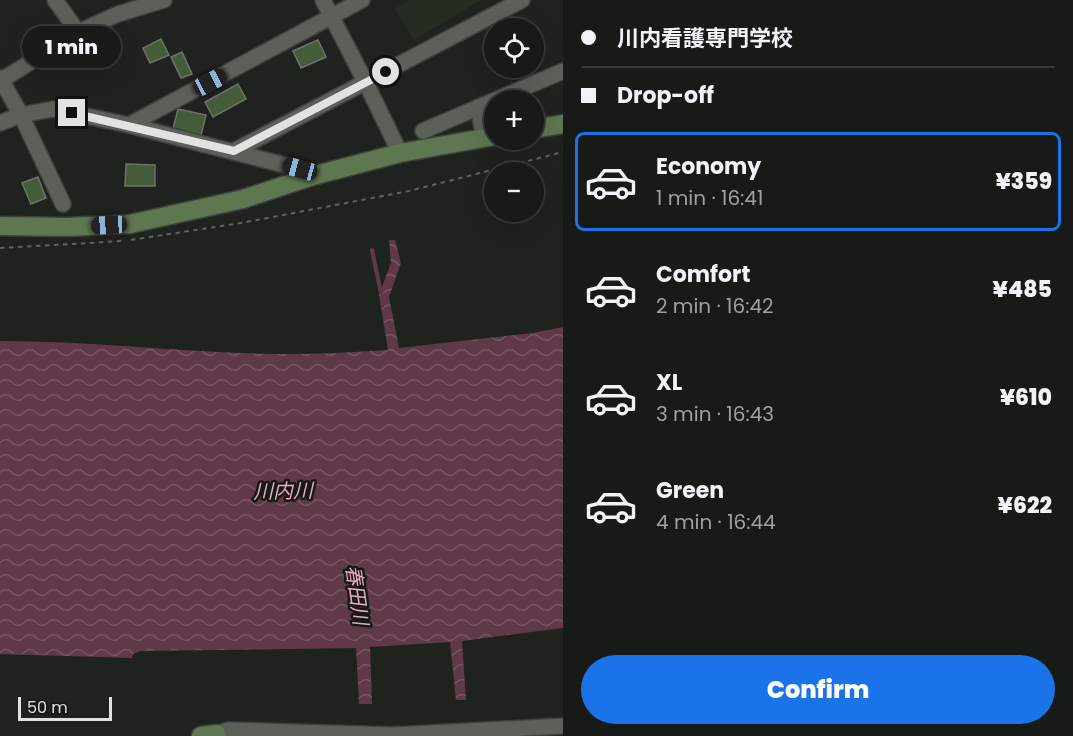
<!DOCTYPE html>
<meta charset="utf-8">
<style>
body{margin:0;font-family:Poppins,"Noto Sans JP",sans-serif;background:#242723;color:#f1f3f6;height:100vh;display:flex;flex-direction:column;font-size:22px;white-space:nowrap}
*{box-sizing:border-box;margin:0}
p{font-size:20px;color:#9ea1a1}
.icon{flex:none;width:33px;height:33px;fill:none;stroke:currentColor;stroke-width:2;stroke-linecap:round;stroke-linejoin:round}
.map{position:relative;flex:1;overflow:hidden}
.sheet{display:flex;flex-direction:column;background:#171a16;width:510px}
.sheet>*{flex:none}
.guide{display:grid;align-content:center;height:132px;padding:0 18px;background:#171a16}
.fabs{position:absolute;left:484px;top:18px;display:grid;gap:12px}
.fabs a{display:grid;place-items:center;width:60px;height:60px;border-radius:50%;background:#171a16;box-shadow:0 6px 24px #0002,0 0 0 2px #363835;font-size:30px}
.scale{position:absolute;left:18px;bottom:15px;width:94px;box-sizing:border-box;padding-left:6px;border:3px solid #e0e3df;border-top:0;font-size:16px;line-height:21px;white-space:nowrap;color:#e0e3df;-webkit-text-stroke:4px #161a14;paint-order:stroke}
.end{position:absolute;width:27px;height:27px;margin:-14px;border:8px solid #e0e3df;background:#111;box-shadow:0 0 0 3px #111}
.from{border-radius:50%}
.bubble{position:absolute;height:42px;border-radius:21px;background:#171a16;box-shadow:0 6px 24px #0002,0 0 0 2px #363835;font-size:20px;font-weight:800;line-height:42px;text-align:center}
.car{position:absolute;width:18px;height:36px;margin:-18px -9px;border-radius:8px;box-shadow:0 0 4px 2px #0007;background:linear-gradient(#222 24%,#8ab4d8 0 40%,#222 0 76%,#8ab4d8 0 86%,#222 0)}
.guide b{display:flex;align-items:center;gap:21px;height:57px;font-size:22px}
.guide b+b{border-top:2px solid #363835}
.guide i{width:15px;height:15px;background:#f1f3f6}
ul{padding:0;list-style:none}
li{display:flex;align-items:center;gap:18px;height:99px;margin:0 12px 9px;padding:0 6px;border:3px solid transparent;border-radius:9px}
li div{flex:1}
li b{display:block;font-size:22px}
li em{font-style:normal;font-weight:800}
li.selected{border-color:#1a73e8}
li>.icon{width:54px;height:54px;stroke-width:1.5}
.action{display:flex;gap:12px;margin-top:auto;padding:12px 18px}
.action a{flex:1;height:69px;border-radius:36px;background:#1a73e8;color:#fff;font-size:24px;font-weight:800;line-height:69px;text-align:center}
main{display:flex;flex:1;min-height:0}
.map>svg:first-child{display:block}
.built{fill:#252d22}
.water{fill:url(#water-waves)}
.lines{fill:none;stroke-linecap:round;stroke-linejoin:round}
.stream{stroke:#603949;stroke-width:4}
.building{fill:#445c3a;stroke:#6e736c;stroke-width:1.5}
.street-casing{stroke:#3d403c;stroke-width:18}
.secondary-casing{stroke:#3d403c;stroke-width:21}
.path{stroke:#5f635e;stroke-width:2;stroke-dasharray:4.5 4.5;stroke-linecap:butt}
.street{stroke:#5b6059;stroke-width:15}
.secondary{stroke:#5d7751;stroke-width:18}
.route{stroke:#e0e3df;stroke-width:8}
.labels{text-anchor:middle;dominant-baseline:central;stroke-width:5;stroke-linejoin:round;paint-order:stroke}
.water-label{font-size:20px;font-style:italic;fill:#eea7c2;stroke:#161a14}
</style>
<main>
<div class="map">
<svg width="563" height="736" viewBox="0 0 563 736">
<defs>
<pattern id="water-waves" width="16" height="10" patternUnits="userSpaceOnUse" patternTransform="scale(1.5)"><rect width="16" height="10" fill="#603949"/><path d="M0 5q4-4 8 0t8 0" fill="none" stroke="#765663"/></pattern>
</defs>
<rect width="100%" height="100%" fill="#1f231e"/>
<path class="built" d="M410 0H481L414 40 395 9Z"/>
<path class="water" d="M389 240H395L401 263 389 297 399 348 533 333 563 327V628L462 641 466 700H456L450 642 370 647 372 704H359L356 648 141 651 133 654 132 658 0 654V341C97 341 194 354 292 354 324 354 356 352 388 350L379 295 391 263Z"/>
<g class="lines">
<path class="stream" d="M372 250 381 293"/>
</g>
<g class="building">
<path d="M161 39 169 55 150 63 143 48Z"/>
<path d="M318 40 326 57 301 68 293 51Z"/>
<path d="M182 52 192 74 181 78 171 57Z"/>
<path d="M238 84 246 99 213 117 205 102Z"/>
<path d="M178 109 206 115 200 139 172 133Z"/>
<path d="M126 164 155 165V186H125Z"/>
<path d="M38 177 46 198 31 204 22 183Z"/>
</g>
<g class="lines">
<g class="street-casing">
<g id="street">
<path d="M55 0 78 32"/>
<path d="M323 0 366 83 400 153"/>
<path d="M0 78 21 115 63 204"/>
<path d="M2 80 78 32 118 14 164 0"/>
<path d="M478 107 484 138"/>
<path d="M0 123 21 115 53 109 129 125 300 169"/>
<path d="M129 125 362 0"/>
<path d="M423 131 563 71"/>
<path d="M234 151 522 0"/>
<path d="M216 734 228 730 393 735 563 726"/>
</g>
</g>
<g class="secondary-casing">
<g id="secondary">
<path d="M534 129 563 124"/>
<path d="M0 226 68 227 130 224 243 199 316 175 400 153 495 136"/>
<path d="M201 736 216 734 217 736"/>
</g>
</g>
<g class="path">
<path d="M131 240 241 223 409 191 563 152"/>
<path d="M0 248 123 241"/>
</g>
<use href="#street" class="street"/>
<use href="#secondary" class="secondary"/>
</g>
<g class="lines">
<path class="route" d="M72 113 234 151 386 72"/>
</g>
<g class="labels">
<g class="water-label">
<text transform="translate(283 491) rotate(-1)">川内川</text>
<text transform="translate(357 595) rotate(82)">春田川</text>
</g>
</g>
</svg>
<div class="fabs">
<a><svg class="icon" aria-label="locate" viewBox="0 0 24 24"><circle cx="12" cy="12" r="6"/><path d="M12 2v4M12 18v4M2 12h4M18 12h4"/></svg></a>
<a>+</a>
<a>−</a>
</div>
<div class="scale">50 m</div>
<i class="end from" style="left:386px;top:72px"></i>
<i class="end" style="left:72px;top:113px"></i>
<div class="bubble" style="left:22px;top:26px;width:99px">1 min</div>
<i class="car" style="left:210px;top:82px;rotate:62deg"></i>
<i class="car" style="left:300px;top:169px;rotate:285deg"></i>
<i class="car" style="left:109px;top:225px;rotate:267deg"></i>
</div>
<section class="sheet">
<div class="guide">
<b><i class="from"></i>川内看護専門学校</b>
<b><i></i>Drop-off</b>
</div>
<ul>
<li class="selected"><svg class="icon" aria-label="car" viewBox="0 0 24 24"><path d="M5 17H2v-5l4-1 3-4h7l3 4 3 1v5h-3M9 17h6M6 11h13"/><circle cx="7" cy="17" r="2"/><circle cx="17" cy="17" r="2"/></svg><div><b>Economy</b><p>1 min · 16:41</p></div><em>¥359</em></li>
<li><svg class="icon" aria-label="car" viewBox="0 0 24 24"><path d="M5 17H2v-5l4-1 3-4h7l3 4 3 1v5h-3M9 17h6M6 11h13"/><circle cx="7" cy="17" r="2"/><circle cx="17" cy="17" r="2"/></svg><div><b>Comfort</b><p>2 min · 16:42</p></div><em>¥485</em></li>
<li><svg class="icon" aria-label="car" viewBox="0 0 24 24"><path d="M5 17H2v-5l4-1 3-4h7l3 4 3 1v5h-3M9 17h6M6 11h13"/><circle cx="7" cy="17" r="2"/><circle cx="17" cy="17" r="2"/></svg><div><b>XL</b><p>3 min · 16:43</p></div><em>¥610</em></li>
<li><svg class="icon" aria-label="car" viewBox="0 0 24 24"><path d="M5 17H2v-5l4-1 3-4h7l3 4 3 1v5h-3M9 17h6M6 11h13"/><circle cx="7" cy="17" r="2"/><circle cx="17" cy="17" r="2"/></svg><div><b>Green</b><p>4 min · 16:44</p></div><em>¥622</em></li>
</ul>
<div class="action"><a>Confirm</a></div>
</section>
</main>
